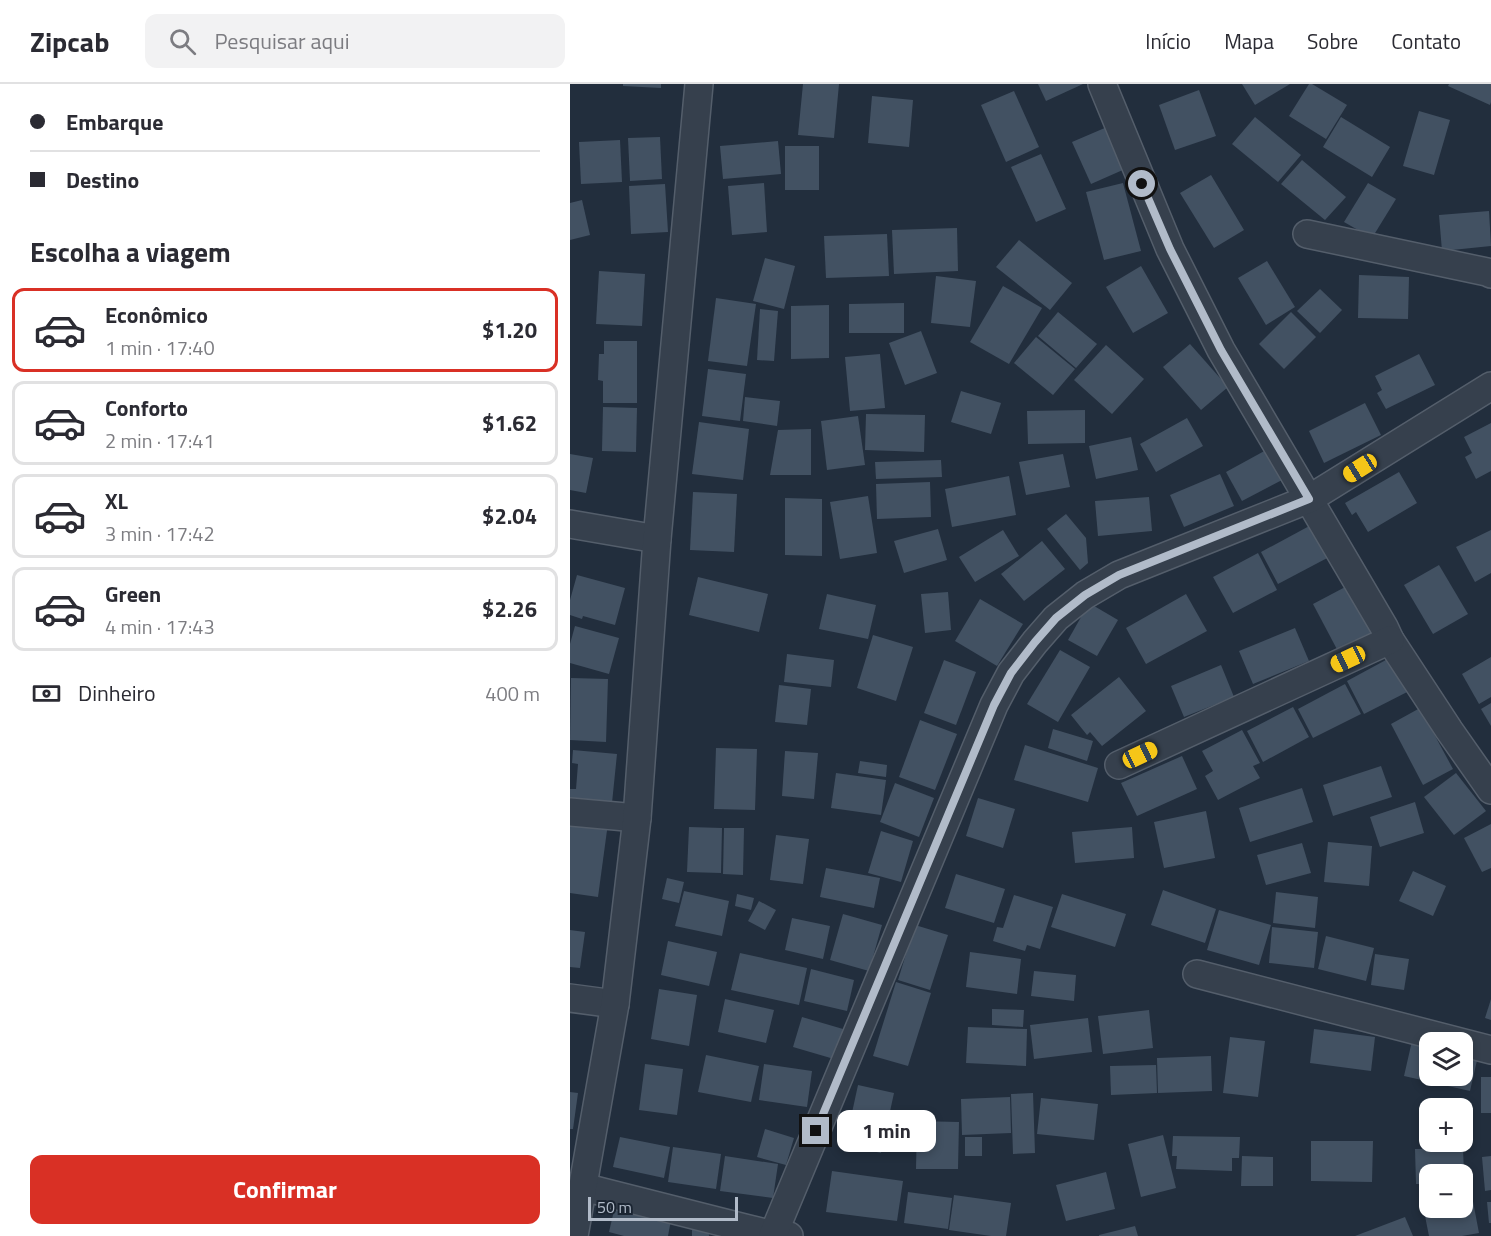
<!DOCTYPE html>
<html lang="pt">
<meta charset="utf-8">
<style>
body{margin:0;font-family:"Titillium Web",sans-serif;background:#f2f2f3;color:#2b2b33;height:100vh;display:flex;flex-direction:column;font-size:22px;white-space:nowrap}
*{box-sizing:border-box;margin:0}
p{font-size:20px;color:#7c7c81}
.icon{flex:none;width:33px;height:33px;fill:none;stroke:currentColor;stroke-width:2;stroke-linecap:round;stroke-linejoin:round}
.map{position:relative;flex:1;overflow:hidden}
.panel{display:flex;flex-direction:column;background:#fff;width:570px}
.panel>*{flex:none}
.banner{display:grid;align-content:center;height:132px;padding:0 30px;background:#fff}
.tools{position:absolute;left:849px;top:948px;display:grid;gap:12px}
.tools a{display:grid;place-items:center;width:54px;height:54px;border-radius:12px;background:#fff;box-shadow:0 3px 9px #0003;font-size:30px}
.scale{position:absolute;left:18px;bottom:15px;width:150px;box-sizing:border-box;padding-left:6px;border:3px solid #b1bbc9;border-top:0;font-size:16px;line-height:21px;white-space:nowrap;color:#b1bbc9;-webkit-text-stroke:4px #1b2532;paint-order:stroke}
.end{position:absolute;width:27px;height:27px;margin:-14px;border:8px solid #b1bbc9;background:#111;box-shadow:0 0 0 3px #111}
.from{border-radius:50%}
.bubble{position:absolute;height:42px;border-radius:12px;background:#fff;box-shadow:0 3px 9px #0003;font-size:20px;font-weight:700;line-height:42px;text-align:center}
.car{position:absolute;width:18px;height:36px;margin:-18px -9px;border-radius:8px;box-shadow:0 0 4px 2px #0007;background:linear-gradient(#f5c518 24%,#345 0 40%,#f5c518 0 76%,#345 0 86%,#f5c518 0)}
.banner b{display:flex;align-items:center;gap:21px;height:57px;font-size:22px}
.banner b+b{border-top:2px solid #e1e1e2}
.banner i{width:15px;height:15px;background:#2b2b33}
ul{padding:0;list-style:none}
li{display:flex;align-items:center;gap:18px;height:84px;margin:0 12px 9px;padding:0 18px;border:3px solid #e1e1e2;border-radius:12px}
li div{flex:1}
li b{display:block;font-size:22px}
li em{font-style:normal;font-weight:700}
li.on{border-color:#d93025}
li>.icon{width:54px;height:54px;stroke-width:1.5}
h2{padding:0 30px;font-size:27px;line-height:72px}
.pay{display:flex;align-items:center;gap:15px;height:66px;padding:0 30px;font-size:22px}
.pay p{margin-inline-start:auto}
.cta{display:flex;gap:12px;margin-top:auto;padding:12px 30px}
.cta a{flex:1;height:69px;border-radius:12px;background:#d93025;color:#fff;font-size:24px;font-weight:700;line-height:69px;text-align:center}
header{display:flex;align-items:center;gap:36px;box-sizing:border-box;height:84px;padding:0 30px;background:#fff;border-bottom:2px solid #e1e1e2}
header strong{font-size:28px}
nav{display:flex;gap:33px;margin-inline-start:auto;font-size:21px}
.search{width:420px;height:54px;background:#f2f2f3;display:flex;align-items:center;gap:15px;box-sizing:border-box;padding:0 21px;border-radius:12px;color:#7c7c81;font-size:22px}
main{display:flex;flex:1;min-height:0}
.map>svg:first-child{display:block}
.building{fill:#425162}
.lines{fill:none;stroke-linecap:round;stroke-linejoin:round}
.minor-casing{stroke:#545e6b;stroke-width:30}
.minor{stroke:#36404d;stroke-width:27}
.route{stroke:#b1bbc9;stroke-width:8}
</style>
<header>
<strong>Zipcab</strong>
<div class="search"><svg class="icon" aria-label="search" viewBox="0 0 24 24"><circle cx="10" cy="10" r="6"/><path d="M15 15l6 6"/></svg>Pesquisar aqui</div>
<nav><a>Início</a><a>Mapa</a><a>Sobre</a><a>Contato</a></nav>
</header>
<main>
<section class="panel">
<div class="banner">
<b><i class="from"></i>Embarque</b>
<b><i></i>Destino</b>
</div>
<h2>Escolha a viagem</h2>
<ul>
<li class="on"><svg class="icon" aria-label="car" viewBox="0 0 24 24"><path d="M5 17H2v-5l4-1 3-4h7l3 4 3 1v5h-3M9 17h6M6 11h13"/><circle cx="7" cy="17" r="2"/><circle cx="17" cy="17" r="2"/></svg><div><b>Econômico</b><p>1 min · 17:40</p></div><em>$1.20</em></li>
<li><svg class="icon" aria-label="car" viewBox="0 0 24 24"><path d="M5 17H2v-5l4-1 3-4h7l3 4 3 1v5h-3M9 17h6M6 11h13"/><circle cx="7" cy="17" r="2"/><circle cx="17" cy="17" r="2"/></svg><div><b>Conforto</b><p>2 min · 17:41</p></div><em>$1.62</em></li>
<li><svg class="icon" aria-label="car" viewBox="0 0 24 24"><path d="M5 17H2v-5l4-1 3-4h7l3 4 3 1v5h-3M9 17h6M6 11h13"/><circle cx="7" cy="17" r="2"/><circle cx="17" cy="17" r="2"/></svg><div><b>XL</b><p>3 min · 17:42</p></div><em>$2.04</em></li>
<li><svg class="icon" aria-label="car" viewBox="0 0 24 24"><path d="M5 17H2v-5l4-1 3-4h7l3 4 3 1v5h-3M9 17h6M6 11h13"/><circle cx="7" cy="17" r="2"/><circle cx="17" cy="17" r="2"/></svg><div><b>Green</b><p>4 min · 17:43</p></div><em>$2.26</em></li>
</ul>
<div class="pay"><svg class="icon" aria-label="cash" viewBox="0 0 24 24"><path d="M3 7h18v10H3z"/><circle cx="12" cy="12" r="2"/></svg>Dinheiro<p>400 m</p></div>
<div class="cta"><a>Confirmar</a></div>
</section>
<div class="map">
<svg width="921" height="1152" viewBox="0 0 921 1152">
<rect width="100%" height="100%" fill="#222e3d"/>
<g class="building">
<path d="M53 0H91V4L53 2Z"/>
<path d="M233 0H269L264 54 228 51Z"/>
<path d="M468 0H513L476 17Z"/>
<path d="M672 0H720L685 21Z"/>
<path d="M739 0H742L777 21 756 55 719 32Z"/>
<path d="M879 0H921V18L920 21 878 2Z"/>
<path d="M629 6 646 52 605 66 589 21Z"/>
<path d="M444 7 469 63 436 78 411 21Z"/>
<path d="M302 12 343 16 339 63 298 59Z"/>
<path d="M849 27 880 36 864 91 833 82Z"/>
<path d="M685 33 731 71 708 98 662 60Z"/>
<path d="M771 33 820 63 802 93 753 63Z"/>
<path d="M537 43 555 85 521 100 502 58Z"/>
<path d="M90 53 92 95 60 97 58 54Z"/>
<path d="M50 56 52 98 11 100 9 58Z"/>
<path d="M208 57 211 90 153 95 150 62Z"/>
<rect x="215" y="62" width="34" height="44"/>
<path d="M471 70 496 125 466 138 441 83Z"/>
<path d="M732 76 776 113 755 136 711 100Z"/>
<path d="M641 91 674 146 644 164 610 109Z"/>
<path d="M194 99 197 148 162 151 158 102Z"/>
<path d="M553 99 571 167 534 176 516 108Z"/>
<path d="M798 99 826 115 802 154 774 138Z"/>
<path d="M95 100 98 148 61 150 59 102Z"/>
<path d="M12 116 20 151 0 156V119Z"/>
<path d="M919 127 921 162 872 167 869 131Z"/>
<path d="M387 144 388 187 324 190 322 146Z"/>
<path d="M317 150 319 192 256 194 254 152Z"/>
<path d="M449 156 502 199 480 226 426 183Z"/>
<path d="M195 174 225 182 214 225 183 217Z"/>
<path d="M697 177 725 223 696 241 668 194Z"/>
<path d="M571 182 598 229 563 249 536 203Z"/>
<path d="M29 187 75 190 72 242 26 240Z"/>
<path d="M789 191 839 193 838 235 788 234Z"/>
<path d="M366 192 406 197 400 243 361 239Z"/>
<path d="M433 202 472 224 439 280 400 258Z"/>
<path d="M750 205 772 226 750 249 727 227Z"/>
<path d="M146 214 186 220 177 282 138 277Z"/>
<path d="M334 219V249H279V220Z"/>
<path d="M259 221V274L221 275V222Z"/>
<path d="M190 225 208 227 204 277 187 276Z"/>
<path d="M488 228 527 260 506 284 468 252Z"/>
<path d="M721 228 746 253 714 285 689 260Z"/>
<path d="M351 247 367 289 335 301 319 259Z"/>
<path d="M466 253 505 285 483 311 444 279Z"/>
<path d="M34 257H67V319H33V297L28 296 29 270H34Z"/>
<path d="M620 260 658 303 631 326 593 283Z"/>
<path d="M536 261 574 295 542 330 504 296Z"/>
<path d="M310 270 315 324 280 327 275 273Z"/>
<path d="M849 270 865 301 816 325 807 309 812 306 805 292Z"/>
<path d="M138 285 176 290 170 337 132 332Z"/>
<path d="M391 307 431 319 421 350 381 338Z"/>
<path d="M175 313 210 317 207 342 173 337Z"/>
<path d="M795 319 811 351 754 379 739 347Z"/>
<path d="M33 323 67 324 66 368 32 367Z"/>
<path d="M515 326V359L458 360 457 327Z"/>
<path d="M296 330 355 331 354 368 295 366Z"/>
<path d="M288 332 295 381 257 386 251 337Z"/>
<path d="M617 334 633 362 586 388 570 360Z"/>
<path d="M129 338 179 345 173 396 122 390Z"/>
<path d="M921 339V387L906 395 895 373 902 369 894 353Z"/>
<path d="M241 345V391H200L208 346Z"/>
<path d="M561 353 568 386 526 395 519 362Z"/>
<path d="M698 365 714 395 672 417 656 388Z"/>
<path d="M0 370 23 374 16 409 0 406Z"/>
<path d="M493 370 500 403 456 411 449 378Z"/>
<path d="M371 376 372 393 306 395 305 378Z"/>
<path d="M829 388 847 419 798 448 786 428 782 431 775 419Z"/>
<path d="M650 390 664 422 614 443 600 411Z"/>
<path d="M439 392 446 431 382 443 375 405Z"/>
<path d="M360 398 361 433 307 435 306 400Z"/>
<path d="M123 408 167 410 164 468 120 466Z"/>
<path d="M298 412 307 469 270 475 260 418Z"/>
<path d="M579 413 582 447 528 452 525 417Z"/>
<path d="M215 414 252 415V472L215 471Z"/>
<path d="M496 430 516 454 518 479 510 486 477 445Z"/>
<path d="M743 440 761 472 708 500 691 468Z"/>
<path d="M368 445 377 476 334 489 324 457Z"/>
<path d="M433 446 449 472 405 498 389 473Z"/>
<path d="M921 446V489L905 498 886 463Z"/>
<path d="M472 457 495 485 454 517 431 490Z"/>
<path d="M688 469 707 506 663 529 643 493Z"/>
<path d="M869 481 898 530 863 550 834 501Z"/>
<path d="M7 491 55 504 45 541 13 532 12 535 0 531V516Z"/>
<path d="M128 493 198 510 189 548 119 531Z"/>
<path d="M779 501 805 552 770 571 743 520Z"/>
<path d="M378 508 381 546 355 549 351 510Z"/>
<path d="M257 510 306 521 298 555 249 545Z"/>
<path d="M616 510 637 547 576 580 556 544Z"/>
<path d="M410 515 453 540 427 582 385 557Z"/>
<path d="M519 519 548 536 527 572 498 556Z"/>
<path d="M5 542 49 554 39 590 0 579V560Z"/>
<path d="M725 544 739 577 683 600 669 567Z"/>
<path d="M303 551 343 563 326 617 287 604Z"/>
<path d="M490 566 520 583 488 638 457 620Z"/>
<path d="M217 570 264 576 261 603 214 598Z"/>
<path d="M827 570 845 604 794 630 777 597Z"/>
<path d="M921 573V613L909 620 892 590Z"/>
<path d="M374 576 406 588 386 641 354 629Z"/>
<path d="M651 581 664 613 614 633 601 602Z"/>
<path d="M549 593 576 627 532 662 520 648 517 651 501 631Z"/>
<path d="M1 594 38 595 36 658 0 656Z"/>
<path d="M775 600 791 630 743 654 728 625Z"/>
<path d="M209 601 241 605 237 641 205 638Z"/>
<path d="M921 619V642L911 625Z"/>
<path d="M723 623 739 653 693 678 677 647Z"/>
<path d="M850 624 883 685 853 701 821 640Z"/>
<path d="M350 636 387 650 365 706 329 693Z"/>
<path d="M483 645 523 657 517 677 478 664Z"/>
<path d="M672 646 690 679 683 682 690 694 648 716 635 692 643 687 632 667Z"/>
<path d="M455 661 528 684 518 718 444 696Z"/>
<path d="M146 664 187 665 185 726 144 725Z"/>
<path d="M3 666 47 670 42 719 0 715V705H6L8 680 2 679Z"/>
<path d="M215 667 248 669 244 715 212 712Z"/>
<path d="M612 672 627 705 567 732 551 699Z"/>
<path d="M290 677 317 681 316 693 288 689Z"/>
<path d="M811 682 822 713 763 732 753 701Z"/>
<path d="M266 689 316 696 311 731 261 724Z"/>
<path d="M886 689 916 727 884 751 854 713Z"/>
<path d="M325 699 364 714 349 753 310 738Z"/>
<path d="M732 704 743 738 680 758 669 724Z"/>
<path d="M408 714 445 725 433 764 396 752Z"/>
<path d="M845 718 854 749 810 763 800 733Z"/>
<path d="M636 727 645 774 594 784 584 738Z"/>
<path d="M0 733 38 739 28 813 0 809Z"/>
<path d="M921 740V784L912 788 894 754Z"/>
<path d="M119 743 152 744 151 789 117 788Z"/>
<path d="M562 743 564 774 505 779 502 748Z"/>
<path d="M154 744H174L173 791 153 790Z"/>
<path d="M311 747 343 757 331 798 298 789Z"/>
<path d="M206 751 239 755 233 800 200 796Z"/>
<path d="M758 758 802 762 799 802 754 798Z"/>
<path d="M732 759 741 789 696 801 687 771Z"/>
<path d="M256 784 310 794 304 824 250 813Z"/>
<path d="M843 787 876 802 863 832 829 817Z"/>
<path d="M386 790 435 805 424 839 375 824Z"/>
<path d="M97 794 114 798 109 819 92 815Z"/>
<path d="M593 806 646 825 635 859 581 841Z"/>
<path d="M114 807 159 817 152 852 105 842Z"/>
<path d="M706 808 748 813 745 844 703 839Z"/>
<path d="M167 810 184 814 181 826 165 822Z"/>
<path d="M492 810 556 830 545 863 481 843Z"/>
<path d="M444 811 483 823 470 865 457 861 455 867 423 857 427 843 433 844Z"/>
<path d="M189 817 206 826 195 846 178 837Z"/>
<path d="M649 826 701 841 689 881 637 866Z"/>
<path d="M273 830 312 841 299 887 260 876Z"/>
<path d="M222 834 260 842 253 875 215 866Z"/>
<path d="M345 841 378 851 360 906 328 896Z"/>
<path d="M702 843 748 848 744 884 699 879Z"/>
<path d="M0 846 15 848 10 884 0 883Z"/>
<path d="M756 852 804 864 796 897 748 885Z"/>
<path d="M98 857 147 868 139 902 91 891Z"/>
<path d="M400 868 451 875 447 910 396 903Z"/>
<path d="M170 869 237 884 229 921 161 906Z"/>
<path d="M805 870 839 875 834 906 801 901Z"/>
<path d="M241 885 284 896 277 927 234 917Z"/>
<path d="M464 887 506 891 504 917 461 912Z"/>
<path d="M326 898 361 909 338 982 303 972Z"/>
<path d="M89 905 127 911 119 962 81 955Z"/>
<path d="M155 915 204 926 196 959 148 948Z"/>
<path d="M921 915V936L915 934Z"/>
<path d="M422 925 454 926 453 943 422 941Z"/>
<path d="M579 926 583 964 533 970 528 932Z"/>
<path d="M232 933 273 945 264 975 223 963Z"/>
<path d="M518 934 522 968 464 975 460 941Z"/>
<path d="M398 943 457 945 456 982 396 979Z"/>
<path d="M744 945 805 953 801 987 740 979Z"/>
<path d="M660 953 695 957 688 1013 653 1009Z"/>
<path d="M842 957 860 961V992H892V968L908 972 900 1007 834 992Z"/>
<path d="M136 971 189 982 181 1018 128 1008Z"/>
<path d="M641 972 642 1007 588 1009 587 974Z"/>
<path d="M75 980 113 985 107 1031 69 1026Z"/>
<path d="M194 980 242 987 237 1023 189 1016Z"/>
<path d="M586 981 587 1009 541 1011 540 982Z"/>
<rect x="911" y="993" width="10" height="36"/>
<path d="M288 1001 324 1009 311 1069 275 1061Z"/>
<path d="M0 1008 8 1009 3 1045H0Z"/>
<path d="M463 1009 465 1069 443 1070 441 1010Z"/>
<path d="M440 1013 441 1049 392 1051 391 1015Z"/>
<path d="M471 1014 528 1020 524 1056 467 1050Z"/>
<path d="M347 1037 389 1038 388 1085H346Z"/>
<path d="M195 1045 224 1054 216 1081 187 1073Z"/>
<path d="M593 1051 606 1104 571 1113 558 1060Z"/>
<path d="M603 1052 670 1053 669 1074H662V1087L606 1085 607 1072H602Z"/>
<path d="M50 1053 100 1063 94 1094 43 1083Z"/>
<rect x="395" y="1053" width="17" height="19"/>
<path d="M741 1057H803L802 1098 741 1097Z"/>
<path d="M103 1063 151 1070 146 1105 98 1098Z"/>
<path d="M893 1064 894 1090H860V1100H846L845 1065Z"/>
<path d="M155 1072 208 1080 203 1114 150 1107Z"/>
<path d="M672 1072 703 1073V1102H671Z"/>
<path d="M921 1072V1106L915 1107 912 1073Z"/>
<path d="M262 1087 333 1097 327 1137 256 1128Z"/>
<path d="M536 1088 545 1125 496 1137 486 1101Z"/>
<path d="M901 1107 909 1149 892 1152H859L852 1117 860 1115V1124H892V1109Z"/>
<path d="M338 1108 382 1114 378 1145 334 1139Z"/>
<path d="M384 1111 441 1119 436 1152H421L379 1146Z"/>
<path d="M46 1118 102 1131 98 1152H54L39 1148Z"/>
<path d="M917 1118H921V1139H919Z"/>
<path d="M835 1133 843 1152H785Z"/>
<path d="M122 1142H138L139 1152H122Z"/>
<path d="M565 1142 568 1152H529V1151Z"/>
</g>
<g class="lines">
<g class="minor-casing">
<g id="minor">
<path d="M532 0 600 165 651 266 814 543 820 556 879 646 921 706"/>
<path d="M737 150 917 188 921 190"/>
<path d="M0 440 87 455"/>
<path d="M549 681 820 556"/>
<path d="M0 728 67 734"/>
<path d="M627 890 921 966"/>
<path d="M0 914 45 920"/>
<path d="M13 1103 175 1144 203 1151 219 1152"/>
<path d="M203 1151 424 621 441 589 465 558 486 534 515 511 549 491 739 415 921 302"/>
<path d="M4 1152 45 920 67 734 87 455 129 0"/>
</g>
</g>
<use href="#minor" class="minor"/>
</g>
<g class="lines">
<path class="route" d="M246 1047 424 621 441 589 465 558 486 534 515 511 549 491 739 415 651 266 600 165 572 100"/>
</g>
</svg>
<div class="tools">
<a><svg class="icon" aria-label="layers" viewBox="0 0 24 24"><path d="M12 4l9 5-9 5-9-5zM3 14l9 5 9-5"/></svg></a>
<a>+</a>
<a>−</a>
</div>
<div class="scale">50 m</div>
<i class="end from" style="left:572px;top:100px"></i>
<i class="end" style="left:246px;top:1047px"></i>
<div class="bubble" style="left:267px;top:1026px;width:99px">1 min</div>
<i class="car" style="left:790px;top:384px;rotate:238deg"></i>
<i class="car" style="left:778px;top:575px;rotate:245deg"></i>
<i class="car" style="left:570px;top:671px;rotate:65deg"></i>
</div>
</main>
